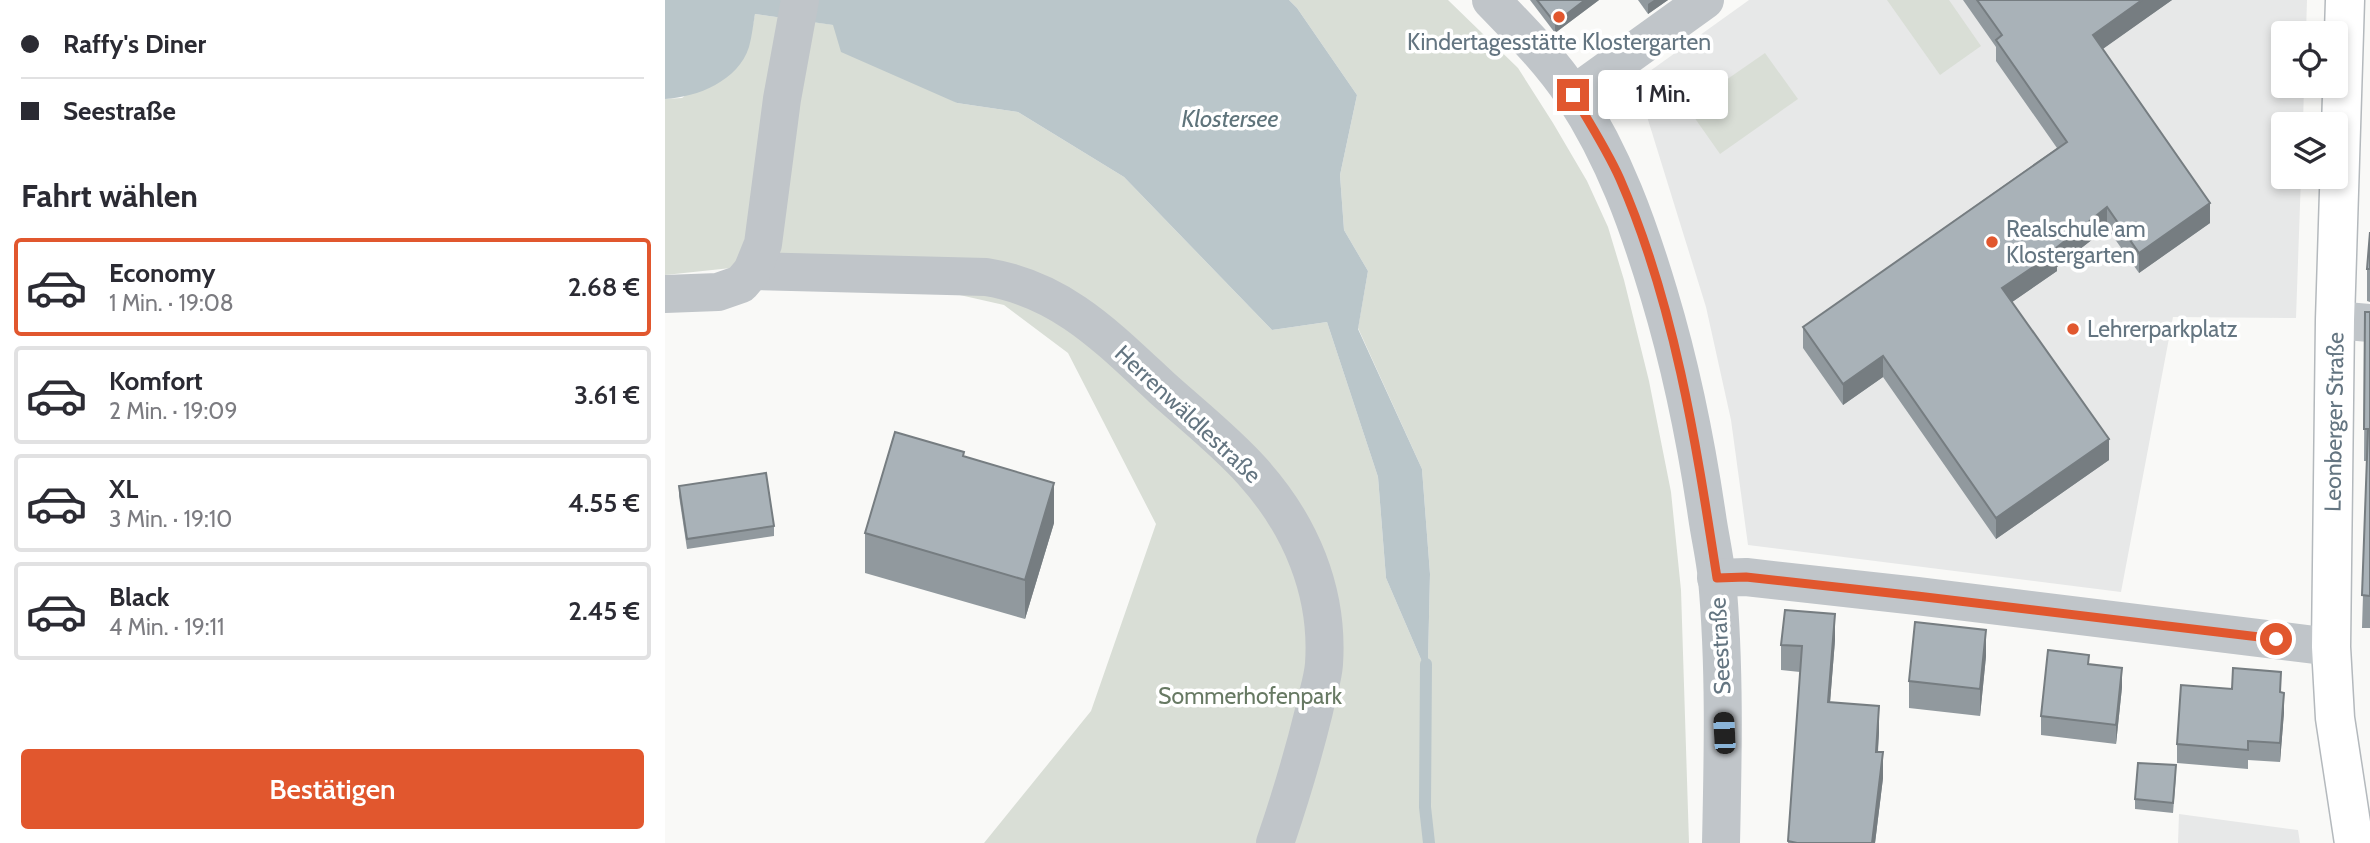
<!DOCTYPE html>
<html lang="de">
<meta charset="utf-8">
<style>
body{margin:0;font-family:Cabin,sans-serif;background:#f2f2f3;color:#2b2b33;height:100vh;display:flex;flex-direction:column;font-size:26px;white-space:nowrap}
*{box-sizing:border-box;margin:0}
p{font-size:23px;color:#7c7c81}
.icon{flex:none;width:38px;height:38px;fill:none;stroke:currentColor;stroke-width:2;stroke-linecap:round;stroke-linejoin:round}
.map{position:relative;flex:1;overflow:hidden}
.details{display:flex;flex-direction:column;background:#fff;width:665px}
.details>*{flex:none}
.banner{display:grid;align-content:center;height:154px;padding:0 21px;background:#fff}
.buttons{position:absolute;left:1606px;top:21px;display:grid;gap:14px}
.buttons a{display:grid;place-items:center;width:77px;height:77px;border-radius:7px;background:#fff;box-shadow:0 4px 10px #0003;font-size:35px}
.end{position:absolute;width:32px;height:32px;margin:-16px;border:9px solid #e1572e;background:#fff;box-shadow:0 0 0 4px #fff}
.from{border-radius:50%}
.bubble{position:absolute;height:49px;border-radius:7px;background:#fff;box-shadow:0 4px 10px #0003;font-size:23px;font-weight:600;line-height:49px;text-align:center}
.car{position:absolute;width:21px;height:42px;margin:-21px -10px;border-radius:9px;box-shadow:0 0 5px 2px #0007;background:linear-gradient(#222 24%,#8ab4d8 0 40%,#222 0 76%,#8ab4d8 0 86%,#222 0)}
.banner b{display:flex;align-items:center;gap:24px;height:66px;font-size:26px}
.banner b+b{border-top:2px solid #e1e1e2}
.banner i{width:18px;height:18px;background:#2b2b33}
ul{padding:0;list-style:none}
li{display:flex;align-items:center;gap:21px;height:98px;margin:0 14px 10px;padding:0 7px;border:4px solid #e1e1e2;border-radius:7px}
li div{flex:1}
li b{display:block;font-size:26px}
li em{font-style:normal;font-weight:600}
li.selected{border-color:#e1572e}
li>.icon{width:63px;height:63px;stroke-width:1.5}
h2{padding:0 21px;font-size:32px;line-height:84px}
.primary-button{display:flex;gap:14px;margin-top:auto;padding:14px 21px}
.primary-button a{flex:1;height:80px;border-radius:7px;background:#e1572e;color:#fff;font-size:28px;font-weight:600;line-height:80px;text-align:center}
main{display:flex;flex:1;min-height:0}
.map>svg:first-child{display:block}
.built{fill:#e7e8e8}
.green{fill:#d9ded6}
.water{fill:#bac6ca}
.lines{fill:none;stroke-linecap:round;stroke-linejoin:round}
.stream{stroke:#bac6ca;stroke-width:12}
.major-casing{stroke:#b4b9bd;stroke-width:41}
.minor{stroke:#c0c5c9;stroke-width:38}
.major{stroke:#fff;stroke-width:38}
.wall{fill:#91999e}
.shaded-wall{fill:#767d81}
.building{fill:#a9b2b8;stroke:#767d81;stroke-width:2}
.route{stroke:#e1572e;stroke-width:9}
.poi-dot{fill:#e1572e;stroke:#fff;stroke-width:2.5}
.labels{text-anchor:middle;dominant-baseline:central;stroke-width:7;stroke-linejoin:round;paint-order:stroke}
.poi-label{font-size:23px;fill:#647581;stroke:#fff;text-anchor:start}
.street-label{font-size:23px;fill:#647581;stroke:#fff}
.park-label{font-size:23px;fill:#677963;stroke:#fff}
.water-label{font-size:24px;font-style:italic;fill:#5f747b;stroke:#fff}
</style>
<main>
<section class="details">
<div class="banner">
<b><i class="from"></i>Raffy's Diner</b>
<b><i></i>Seestraße</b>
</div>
<h2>Fahrt wählen</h2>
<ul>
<li class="selected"><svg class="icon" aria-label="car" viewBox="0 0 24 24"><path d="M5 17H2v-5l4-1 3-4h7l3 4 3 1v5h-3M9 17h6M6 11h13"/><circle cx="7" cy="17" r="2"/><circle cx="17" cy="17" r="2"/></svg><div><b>Economy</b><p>1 Min. · 19:08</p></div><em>2.68 €</em></li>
<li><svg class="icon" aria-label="car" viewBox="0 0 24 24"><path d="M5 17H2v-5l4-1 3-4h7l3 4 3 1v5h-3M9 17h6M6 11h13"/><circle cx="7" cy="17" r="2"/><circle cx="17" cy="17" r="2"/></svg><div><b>Komfort</b><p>2 Min. · 19:09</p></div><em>3.61 €</em></li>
<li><svg class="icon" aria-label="car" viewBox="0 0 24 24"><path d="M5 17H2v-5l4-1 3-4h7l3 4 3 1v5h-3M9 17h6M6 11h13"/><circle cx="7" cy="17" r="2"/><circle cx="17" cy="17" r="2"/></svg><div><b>XL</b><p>3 Min. · 19:10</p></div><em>4.55 €</em></li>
<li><svg class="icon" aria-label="car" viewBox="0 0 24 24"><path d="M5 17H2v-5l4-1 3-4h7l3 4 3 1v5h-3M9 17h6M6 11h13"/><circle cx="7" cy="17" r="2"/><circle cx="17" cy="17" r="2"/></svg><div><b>Black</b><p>4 Min. · 19:11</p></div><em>2.45 €</em></li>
</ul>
<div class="primary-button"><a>Bestätigen</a></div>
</section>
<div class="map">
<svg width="1705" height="843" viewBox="0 0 1705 843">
<rect width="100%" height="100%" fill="#f9f9f7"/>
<g class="built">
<path d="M1084 0H1642L1641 33H1619V86H1639L1638 124H1619V177H1636L1631 318 1508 317 1456 592 1083 545 1066 420 1041 307 971 81Z"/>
<path d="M1514 814 1633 830 1635 843H1513Z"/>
</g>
<g class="green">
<path d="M624 0H783L853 68 888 123 922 181 943 227 959 280 984 381 1006 492 1016 590 1024 843H319L426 711 491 524 403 353 339 305 140 260 0 275V99L17 98 83 48 90 14 169 25 292 103 353 112 459 177 607 330 662 322 713 477 721 578 758 664 761 663 763 661 765 574 757 469 693 328 703 271 679 230 675 175 692 95 632 8Z"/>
<path d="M1222 0H1284L1316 46 1275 75Z"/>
<path d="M1100 53 1133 99 1055 154 1022 107Z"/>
</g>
<path class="water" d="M0 0H624L632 8 692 95 675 175 679 230 703 271 693 329 757 469 765 574 763 661 758 664 721 578 713 477 662 322 607 330 459 177 353 112 292 103 176 52 168 25 90 14C88 25 87 36 84 47 73 81 33 97 0 99Z"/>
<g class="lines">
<path class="stream" d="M761 664 760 807 764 843"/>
<g class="major-casing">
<path id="major" d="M1680 0 1670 320 1666 647 1670 718 1689 843"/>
</g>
<g class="minor">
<path d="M826 0C855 30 886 61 909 96 949 157 973 224 994 294 1016 367 1031 441 1042 516 1045 537 1050 558 1052 579 1060 667 1058 755 1056 843"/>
<path d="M908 95 1040 0"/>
<path d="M87 271 321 277C397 289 443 338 497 388 527 415 560 441 587 471 635 524 664 591 659 664 658 679 652 696 649 711 638 756 625 799 610 843"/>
<path d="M0 294 53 292 76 284 87 271 98 244 117 99 135 0"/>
<path d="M1670 320 1705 323"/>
<path d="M1051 578 1081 577 1252 596 1666 647"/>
</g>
<use href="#major" class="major"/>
</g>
<g class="wall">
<path d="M865 0H934L890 33Z"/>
<path d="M973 0H1003L983 14Z"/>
<path d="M1298 0H1507L1437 49 1545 223 1474 273 1442 228 1392 267V271L1347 302 1444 460 1331 539 1218 377 1178 405 1138 348V327L1392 148 1331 61V47Z"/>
<path d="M1705 232V302L1702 301V269Z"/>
<path d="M1700 312H1705V628H1697L1702 461H1699Z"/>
<path d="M299 457 389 523 360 619 200 573V533Z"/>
<path d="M14 486 109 526V536L22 549 14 496Z"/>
<path d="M1170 640 1165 702 1214 732 1213 752 1218 778 1210 843H1123L1135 672 1116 670V645Z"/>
<path d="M1321 656 1315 716 1244 708V681Z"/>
<path d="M1424 664 1457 687 1451 744 1376 735V716Z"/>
<path d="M1567 689 1616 692 1619 712 1615 762 1583 760V769L1512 763V744Z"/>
<path d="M1511 775 1508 813 1470 809V799Z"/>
</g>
<g class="shaded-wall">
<path d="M920 0H934L890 33V23Z"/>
<path d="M989 0H1003L983 14V4Z"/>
<path d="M1477 0H1507L1428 56V35Z"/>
<path d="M1545 203V223L1474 273V253Z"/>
<path d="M1442 207V228L1392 267V271L1337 309V288Z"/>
<path d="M1218 356V377L1178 405V384Z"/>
<path d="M1444 439V460L1331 539V518Z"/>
<path d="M389 483V523L360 619V580Z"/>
<path d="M1170 614V640L1163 728V702Z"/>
<path d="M1321 630V656L1315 716V689Z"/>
<path d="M1457 668V687L1451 744V725Z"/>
<path d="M1619 693V712L1615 762V743Z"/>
<path d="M1214 706V732L1211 777V752Z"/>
<path d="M1218 752V778L1210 843H1207Z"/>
</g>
<g class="building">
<path d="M872 0H920L890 23Z"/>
<path d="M1312 0H1477L1428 35 1545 203 1474 253 1442 207 1391 248 1392 251 1337 288 1444 439 1331 518 1218 356 1178 384 1138 327 1402 142 1331 40 1337 35Z"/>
<path d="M1705 232V269H1702Z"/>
<path d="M1700 312H1705V596L1697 595 1703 429H1699Z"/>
<path d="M230 432 299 452 298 456 389 483 360 580 200 533Z"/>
<path d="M101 473 109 526 22 539 14 486Z"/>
<path d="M1120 610 1170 614 1163 702 1214 706 1211 752H1218L1207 843H1132L1123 841 1137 646 1116 645Z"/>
<path d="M1250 622 1321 630 1315 689 1244 681Z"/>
<path d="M1383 650 1424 655 1423 664 1457 668 1451 725 1376 716Z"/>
<path d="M1568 668 1616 672 1615 692 1619 693 1615 743 1583 741V750L1512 744 1516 685 1567 689Z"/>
<path d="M1473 763 1511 765 1508 803 1470 799Z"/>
</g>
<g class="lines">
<path class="route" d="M908 95C924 122 942 150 955 179 1010 305 1031 443 1052 578L1081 577 1252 596 1611 639"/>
</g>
<g class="poi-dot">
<circle cx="894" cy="17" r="7"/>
<circle cx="1327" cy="242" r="7"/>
<circle cx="1408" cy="329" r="7"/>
</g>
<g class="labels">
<g class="poi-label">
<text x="894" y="42" text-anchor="middle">Kindertagesstätte Klostergarten</text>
<text x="1341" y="229">Realschule am<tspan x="1341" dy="26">Klostergarten</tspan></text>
<text x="1422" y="329">Lehrerparkplatz</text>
</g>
<g class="street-label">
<text transform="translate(523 414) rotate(43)">Herrenwäldlestraße</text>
<text transform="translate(1669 422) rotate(-89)">Leonberger Straße</text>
<text transform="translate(1055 646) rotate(-93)">Seestraße</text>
</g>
<g class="park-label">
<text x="585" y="696">Sommerhofenpark</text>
</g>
<g class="water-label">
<text x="565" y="118">Klostersee</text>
</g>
</g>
</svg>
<div class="buttons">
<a><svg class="icon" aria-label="locate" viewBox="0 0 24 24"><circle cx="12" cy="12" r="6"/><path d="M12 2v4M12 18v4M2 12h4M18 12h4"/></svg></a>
<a><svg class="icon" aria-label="layers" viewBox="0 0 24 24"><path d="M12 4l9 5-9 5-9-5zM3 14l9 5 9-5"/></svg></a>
</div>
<i class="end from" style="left:1611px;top:639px"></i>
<i class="end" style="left:908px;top:95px"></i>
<div class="bubble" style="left:933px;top:70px;width:130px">1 Min.</div>
<i class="car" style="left:1059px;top:733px;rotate:357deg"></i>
</div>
</main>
